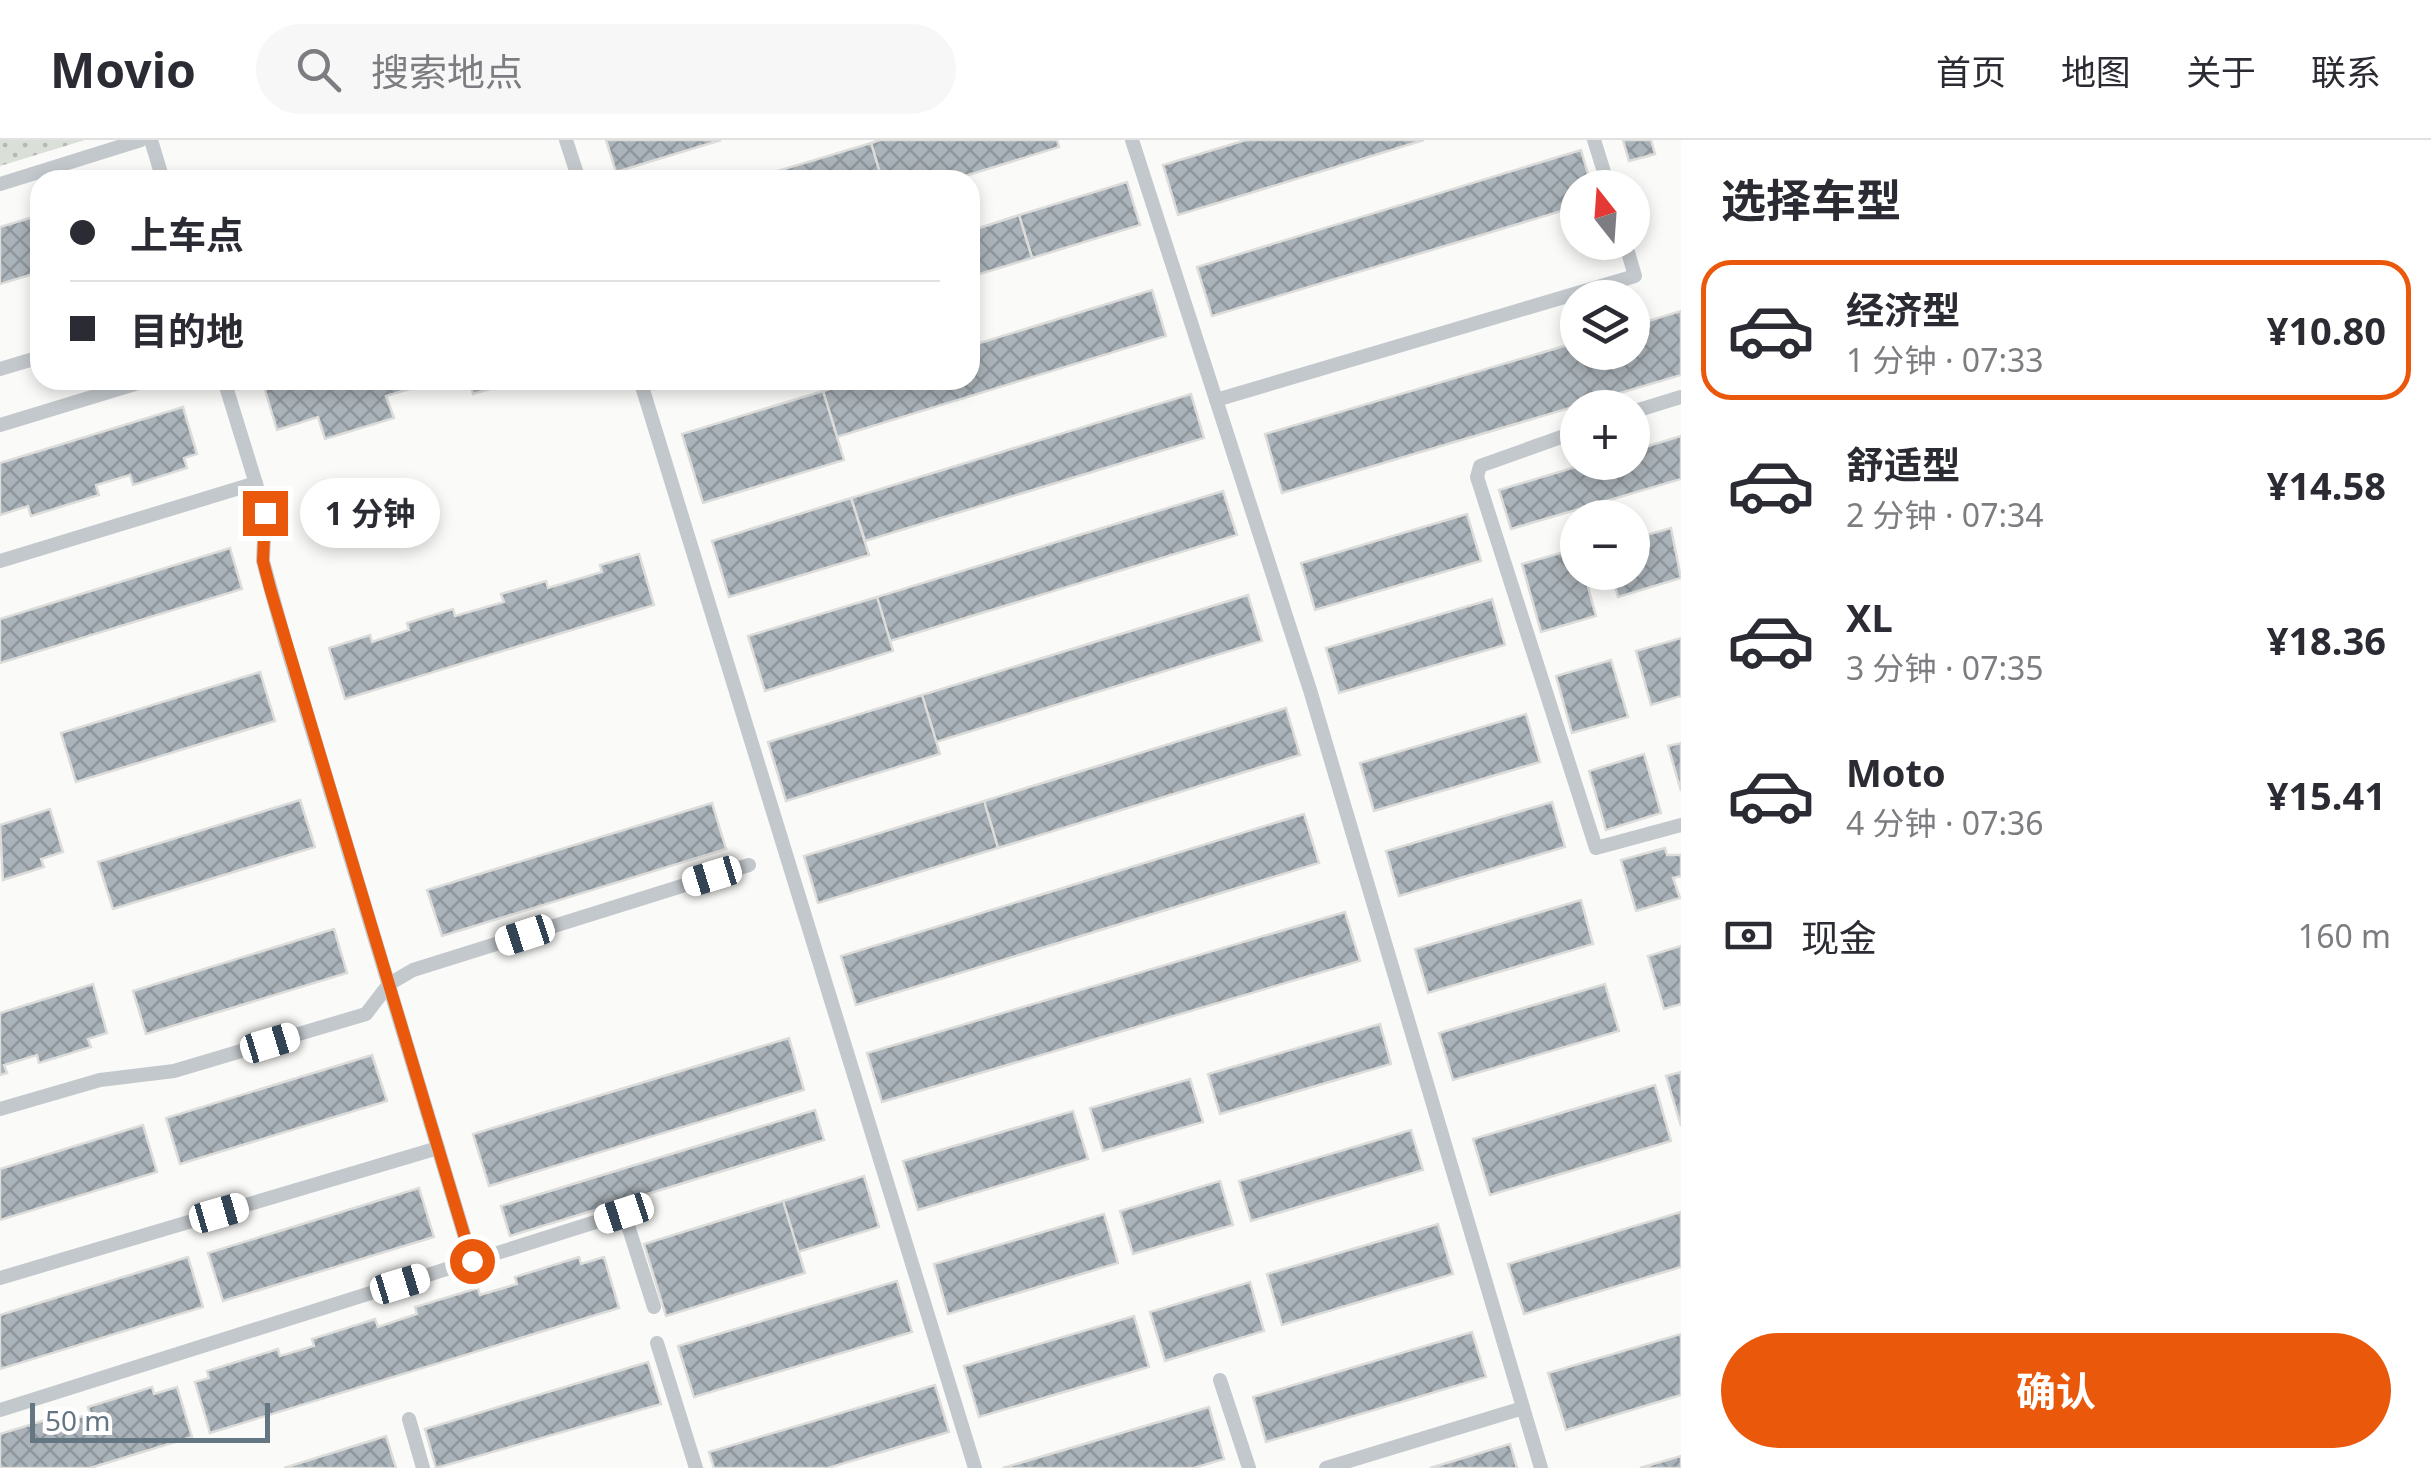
<!DOCTYPE html>
<html lang="zh">
<meta charset="utf-8">
<style>
body{margin:0;font-family:"Noto Sans","Noto Sans SC",sans-serif;background:#f7f7f7;color:#2b2b33;height:100vh;display:flex;flex-direction:column;font-size:38px;white-space:nowrap}
*{box-sizing:border-box;margin:0}
p{font-size:32px;color:#7c7c81}
.icon{flex:none;width:55px;height:55px;fill:none;stroke:currentColor;stroke-width:2;stroke-linecap:round;stroke-linejoin:round}
.map{position:relative;flex:1;overflow:hidden}
.drawer{display:flex;flex-direction:column;background:#fff;width:750px}
.drawer>*{flex:none}
.top-card{position:absolute;left:30px;top:30px;width:950px;height:220px;border-radius:30px;box-shadow:0 5px 15px #0003;display:grid;align-content:center;height:220px;padding:0 40px;background:#fff}
.needle{width:65px;rotate:343deg}
.controls{position:absolute;left:1560px;top:30px;display:grid;gap:20px}
.controls a{display:grid;place-items:center;width:90px;height:90px;border-radius:50%;background:#fff;box-shadow:0 5px 15px #0003;font-size:50px}
.scale{position:absolute;left:30px;bottom:25px;width:240px;box-sizing:border-box;padding-left:10px;border:5px solid #657683;border-top:0;font-size:28px;line-height:35px;white-space:nowrap;color:#657683;-webkit-text-stroke:8px #fff;paint-order:stroke}
.end{position:absolute;width:45px;height:45px;margin:-22px;border:12px solid #ea580c;background:#fff;box-shadow:0 0 0 5px #fff}
.from{border-radius:50%}
.bubble{position:absolute;height:70px;border-radius:35px;background:#fff;box-shadow:0 5px 15px #0003;font-size:32px;font-weight:700;line-height:70px;text-align:center}
.car{position:absolute;width:30px;height:60px;margin:-30px -15px;border-radius:12px;box-shadow:0 0 8px 2px #0007;background:linear-gradient(#fff 24%,#345 0 40%,#fff 0 76%,#345 0 86%,#fff 0)}
.top-card b{display:flex;align-items:center;gap:35px;height:95px;font-size:38px}
.top-card b+b{border-top:2px solid #e1e1e2}
.top-card i{width:25px;height:25px;background:#2b2b33}
ul{padding:0;list-style:none}
li{display:flex;align-items:center;gap:30px;height:140px;margin:0 20px 15px;padding:0 20px;border:5px solid transparent;border-radius:30px}
li div{flex:1}
li b{display:block;font-size:38px}
li em{font-style:normal;font-weight:700}
li.active{border-color:#ea580c}
li>.icon{width:90px;height:90px;stroke-width:1.5}
h2{padding:0 40px;font-size:45px;line-height:120px}
.pay{display:flex;align-items:center;gap:25px;height:110px;padding:0 40px;font-size:38px}
.pay p{margin-inline-start:auto}
.action{display:flex;gap:20px;margin-top:auto;padding:20px 40px}
.action a{flex:1;height:115px;border-radius:60px;background:#ea580c;color:#fff;font-size:40px;font-weight:700;line-height:115px;text-align:center}
header{display:flex;align-items:center;gap:60px;box-sizing:border-box;height:140px;padding:0 50px;background:#fff;border-bottom:2px solid #e1e1e2}
header strong{font-size:48px}
nav{display:flex;gap:55px;margin-inline-start:auto;font-size:35px}
.search{width:700px;height:90px;background:#f7f7f7;display:flex;align-items:center;gap:25px;box-sizing:border-box;padding:0 35px;border-radius:55px;color:#7c7c81;font-size:38px}
main{display:flex;flex:1;min-height:0}
.map>svg:first-child{display:block}
.grass{fill:url(#grass-dots)}
.building{fill:url(#building-cross-hatch);stroke:#dcdcda;stroke-width:2.5}
.lines{fill:none;stroke-linecap:round;stroke-linejoin:round}
.service{stroke:#c3c8cc;stroke-width:14}
.route{stroke:#ea580c;stroke-width:12}
</style>
<header>
<strong>Movio</strong>
<div class="search"><svg class="icon" aria-label="search" viewBox="0 0 24 24"><circle cx="10" cy="10" r="6"/><path d="M15 15l6 6"/></svg>搜索地点</div>
<nav><a>首页</a><a>地图</a><a>关于</a><a>联系</a></nav>
</header>
<main>
<div class="map">
<svg width="1681" height="1328" viewBox="0 0 1681 1328">
<defs>
<pattern id="grass-dots" width="8" height="8" patternUnits="userSpaceOnUse" patternTransform="scale(2.5)"><rect width="8" height="8" fill="#dadfd7"/><path d="M2 2h.1M6 6h.1" fill="none" stroke="#b4b9b4" stroke-width="1.8" stroke-linecap="round"/></pattern>
<pattern id="building-cross-hatch" width="8" height="8" patternUnits="userSpaceOnUse" patternTransform="scale(2.5)"><rect width="8" height="8" fill="#aab3b9"/><path d="M0 0l8 8M0 8l8-8" fill="none" stroke="#8e969c"/></pattern>
</defs>
<rect width="100%" height="100%" fill="#fafaf8"/>
<path class="grass" d="M0 0H85L0 26Z"/>
<g class="building">
<path d="M606 0H721L616 32Z"/>
<path d="M880 0H1057L1059 7 952 40H882L871 3Z"/>
<path d="M1246 0H1424L1178 75 1163 25Z"/>
<path d="M1623 0H1651L1655 14 1629 21Z"/>
<path d="M871 3 882 40H762L761 36Z"/>
<path d="M1581 10 1592 48H1578V66L1212 176 1197 127Z"/>
<path d="M1127 42 1140 85 1032 118 1019 75Z"/>
<path d="M40 75V132L0 144V87Z"/>
<path d="M1019 75 1032 118 973 136 970 91Z"/>
<path d="M1152 150 1166 196 837 297 823 251 859 240H970V206Z"/>
<path d="M1681 171V235L1282 353 1265 294 1578 202V212H1632V186Z"/>
<path d="M262 240H439L386 256 394 278 325 299 318 277 277 290Z"/>
<path d="M469 240H521L473 254Z"/>
<path d="M823 251 844 320 703 363 682 294Z"/>
<path d="M1191 254 1204 298 865 401 851 358Z"/>
<path d="M183 267 197 314 184 318 187 328 133 345 130 335 96 345 99 355 31 376 28 366 0 375V323Z"/>
<path d="M1681 296V339L1511 389 1499 350 1592 322H1632V311Z"/>
<path d="M1223 351 1237 395 890 501 877 457Z"/>
<path d="M851 358 869 415 729 457 712 401Z"/>
<path d="M1467 374 1481 421 1315 470 1301 423Z"/>
<path d="M1671 388 1681 438 1618 457 1611 432H1632V399Z"/>
<path d="M230 408 242 449 0 523V479Z"/>
<path d="M1578 408V432H1591L1595 445 1588 447 1596 476 1541 492 1522 424Z"/>
<path d="M639 414 654 465 345 559 329 508 370 495 372 502 409 490 407 483 453 469 455 476 504 462 501 454 546 441 548 448 602 432 600 425Z"/>
<path d="M1248 455 1262 501 936 602 922 555Z"/>
<path d="M877 457 893 511 765 551 748 496Z"/>
<path d="M1492 459 1505 505 1339 553 1326 508Z"/>
<path d="M1681 498V556L1651 565 1636 511Z"/>
<path d="M1611 520 1628 577 1572 593 1556 536Z"/>
<path d="M260 532 275 581 76 642 61 593Z"/>
<path d="M922 555 940 614 786 661 768 602Z"/>
<path d="M1286 568 1300 615 998 708 984 661Z"/>
<path d="M1526 574 1540 622 1374 671 1360 623Z"/>
<path d="M1681 603V651L1668 606Z"/>
<path d="M1644 614 1661 673 1606 690 1589 631Z"/>
<path d="M300 660 315 707 113 769 98 722Z"/>
<path d="M984 661 998 708 818 763 804 716Z"/>
<path d="M1552 662 1565 707 1399 756 1386 711Z"/>
<path d="M712 663 726 709 442 796 427 750Z"/>
<path d="M50 669 63 712 41 719 44 727 3 740 0 685Z"/>
<path d="M1304 674 1319 723 856 865 841 816Z"/>
<path d="M1665 708 1667 715H1681V736L1673 738 1680 758 1636 771 1621 720Z"/>
<path d="M1581 760 1593 804 1428 853 1415 809Z"/>
<path d="M1345 772 1360 821 882 962 867 913Z"/>
<path d="M334 789 347 833 146 894 133 851Z"/>
<path d="M1681 806V864L1664 869 1648 816Z"/>
<path d="M93 844 107 893 88 899 91 907 39 923 37 915 4 925 7 933 0 935V873Z"/>
<path d="M1605 844 1619 891 1453 940 1439 893Z"/>
<path d="M1380 884 1391 924 1220 974 1208 934Z"/>
<path d="M789 898 804 950 489 1046 473 994Z"/>
<path d="M372 915 387 961 180 1024 166 978Z"/>
<path d="M1681 932V986L1666 936Z"/>
<path d="M1190 939 1203 982 1103 1011 1090 968Z"/>
<path d="M1655 945 1671 1001 1490 1055 1473 999Z"/>
<path d="M815 970 824 1000 510 1096 501 1066Z"/>
<path d="M1073 971 1088 1019 918 1070 903 1021Z"/>
<path d="M143 985 157 1032 0 1080V1029Z"/>
<path d="M1411 990 1423 1030 1251 1081 1239 1041Z"/>
<path d="M864 1036 879 1087 798 1112 783 1061Z"/>
<path d="M1220 1041 1233 1085 1133 1114 1120 1071Z"/>
<path d="M419 1048 434 1097 223 1161 208 1113Z"/>
<path d="M783 1061 805 1133 666 1176 644 1104Z"/>
<path d="M1681 1072V1127L1524 1174 1508 1124Z"/>
<path d="M1104 1074 1118 1123 948 1174 934 1124Z"/>
<path d="M1438 1084 1453 1134 1282 1185 1267 1134Z"/>
<path d="M188 1117 203 1167 0 1229V1175Z"/>
<path d="M579 1117 581 1124 604 1117 619 1168 210 1293 195 1242 209 1238 207 1231 278 1209 280 1216 314 1206 312 1199 375 1179 378 1187 417 1174 415 1167 478 1148 480 1155 517 1144 515 1137Z"/>
<path d="M897 1141 912 1192 694 1257 678 1206Z"/>
<path d="M1250 1142 1264 1191 1165 1221 1150 1172Z"/>
<path d="M1134 1176 1149 1227 979 1277 964 1226Z"/>
<path d="M1472 1192 1486 1237 1266 1302 1253 1257Z"/>
<path d="M1681 1194V1255L1566 1290 1548 1233Z"/>
<path d="M648 1222 661 1264 436 1328 425 1289Z"/>
<path d="M935 1245 949 1292 828 1328H714L709 1312Z"/>
<path d="M152 1247 154 1254 177 1247 192 1297 90 1328H0V1294L52 1278 54 1285 90 1274 88 1267Z"/>
<path d="M1209 1267 1224 1319 1194 1328H1003Z"/>
<path d="M386 1296 396 1328H284Z"/>
<path d="M1510 1304 1517 1328H1430Z"/>
<path d="M1681 1316V1328H1640Z"/>
</g>
<g class="lines">
<g class="service">
<path d="M151 0 163 40"/>
<path d="M566 0 579 40"/>
<path d="M1132 0 1310 550 1541 1328"/>
<path d="M1594 0 1609 48"/>
<path d="M0 44 141 0"/>
<path d="M0 229 40 217"/>
<path d="M224 240 265 373 263 421 285 501 472 1121"/>
<path d="M640 240 975 1328"/>
<path d="M1216 260 1635 136 1625 102"/>
<path d="M1632 272 1681 257"/>
<path d="M0 285 148 240"/>
<path d="M1578 291 1480 326 1477 337 1596 708 1681 685"/>
<path d="M0 421 256 343"/>
<path d="M0 969 100 940 174 931 366 874 389 844 413 830 749 725"/>
<path d="M0 1138 438 1008"/>
<path d="M657 1203 696 1328"/>
<path d="M1220 1240 1249 1328"/>
<path d="M0 1270 624 1073 654 1167"/>
<path d="M409 1279 423 1328"/>
<path d="M1326 1328 1523 1268"/>
</g>
</g>
<g class="lines">
<path class="route" d="M265 373 263 421 270 448 472 1121"/>
</g>
</svg>
<div class="controls">
<a><svg class="needle" viewBox="-14 -14 28 28"><path d="M0-13l5 13h-10z" fill="#e53935"/><path d="M0 13l5-13h-10z" fill="#7c7c81"/></svg></a>
<a><svg class="icon" aria-label="layers" viewBox="0 0 24 24"><path d="M12 4l9 5-9 5-9-5zM3 14l9 5 9-5"/></svg></a>
<a>+</a>
<a>−</a>
</div>
<div class="scale">50 m</div>
<i class="end from" style="left:472px;top:1121px"></i>
<i class="end" style="left:265px;top:373px"></i>
<div class="bubble" style="left:300px;top:338px;width:140px">1 分钟</div>
<i class="car" style="left:712px;top:736px;rotate:253deg"></i>
<i class="car" style="left:525px;top:795px;rotate:252deg"></i>
<i class="car" style="left:270px;top:903px;rotate:73deg"></i>
<i class="car" style="left:219px;top:1073px;rotate:74deg"></i>
<i class="car" style="left:624px;top:1073px;rotate:252deg"></i>
<i class="car" style="left:400px;top:1144px;rotate:73deg"></i>
<div class="top-card">
<b><i class="from"></i>上车点</b>
<b><i></i>目的地</b>
</div>
</div>
<section class="drawer">
<h2>选择车型</h2>
<ul>
<li class="active"><svg class="icon" aria-label="car" viewBox="0 0 24 24"><path d="M5 17H2v-5l4-1 3-4h7l3 4 3 1v5h-3M9 17h6M6 11h13"/><circle cx="7" cy="17" r="2"/><circle cx="17" cy="17" r="2"/></svg><div><b>经济型</b><p>1 分钟 · 07:33</p></div><em>¥10.80</em></li>
<li><svg class="icon" aria-label="car" viewBox="0 0 24 24"><path d="M5 17H2v-5l4-1 3-4h7l3 4 3 1v5h-3M9 17h6M6 11h13"/><circle cx="7" cy="17" r="2"/><circle cx="17" cy="17" r="2"/></svg><div><b>舒适型</b><p>2 分钟 · 07:34</p></div><em>¥14.58</em></li>
<li><svg class="icon" aria-label="car" viewBox="0 0 24 24"><path d="M5 17H2v-5l4-1 3-4h7l3 4 3 1v5h-3M9 17h6M6 11h13"/><circle cx="7" cy="17" r="2"/><circle cx="17" cy="17" r="2"/></svg><div><b>XL</b><p>3 分钟 · 07:35</p></div><em>¥18.36</em></li>
<li><svg class="icon" aria-label="car" viewBox="0 0 24 24"><path d="M5 17H2v-5l4-1 3-4h7l3 4 3 1v5h-3M9 17h6M6 11h13"/><circle cx="7" cy="17" r="2"/><circle cx="17" cy="17" r="2"/></svg><div><b>Moto</b><p>4 分钟 · 07:36</p></div><em>¥15.41</em></li>
</ul>
<div class="pay"><svg class="icon" aria-label="cash" viewBox="0 0 24 24"><path d="M3 7h18v10H3z"/><circle cx="12" cy="12" r="2"/></svg>现金<p>160 m</p></div>
<div class="action"><a>确认</a></div>
</section>
</main>
